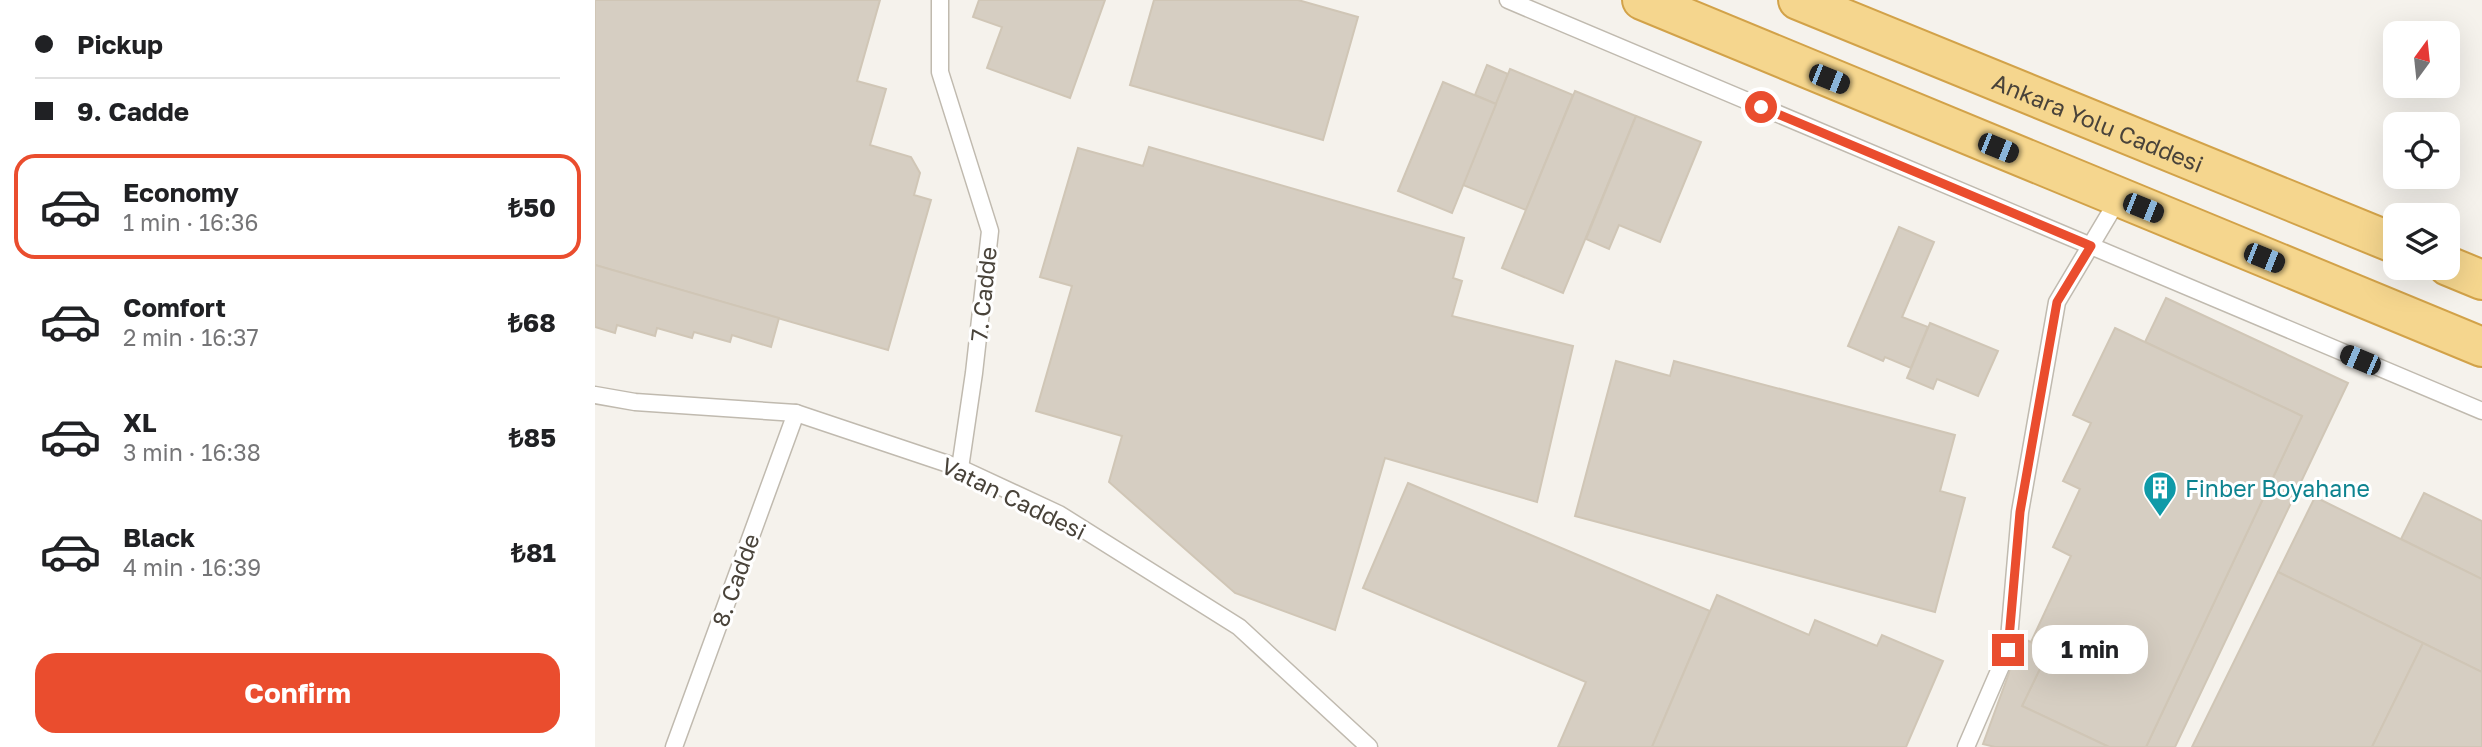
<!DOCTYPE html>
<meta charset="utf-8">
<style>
body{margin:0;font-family:"Golos Text",sans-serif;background:#f2f2f2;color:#202124;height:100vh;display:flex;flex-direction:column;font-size:26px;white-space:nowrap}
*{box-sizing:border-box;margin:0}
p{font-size:23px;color:#757577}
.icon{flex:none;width:38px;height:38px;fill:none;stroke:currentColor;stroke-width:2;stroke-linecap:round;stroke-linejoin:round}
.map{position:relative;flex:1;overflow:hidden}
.sheet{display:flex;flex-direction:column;background:#fff;width:595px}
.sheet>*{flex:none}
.banner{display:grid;align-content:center;height:154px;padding:0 35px;background:#fff}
.needle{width:46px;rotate:15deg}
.buttons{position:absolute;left:1788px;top:21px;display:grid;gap:14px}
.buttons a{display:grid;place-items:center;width:77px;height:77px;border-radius:14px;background:#fff;box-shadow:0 7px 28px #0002;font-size:35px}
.end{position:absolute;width:32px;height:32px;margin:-16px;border:9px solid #ea4d2e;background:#fff;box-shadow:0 0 0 4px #fff}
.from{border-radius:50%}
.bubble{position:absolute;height:49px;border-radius:21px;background:#fff;box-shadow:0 7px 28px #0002;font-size:23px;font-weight:700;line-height:49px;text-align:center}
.car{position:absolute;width:21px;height:42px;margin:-21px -10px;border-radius:9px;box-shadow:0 0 5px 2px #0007;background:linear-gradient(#222 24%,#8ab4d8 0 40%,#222 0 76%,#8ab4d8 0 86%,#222 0)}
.banner b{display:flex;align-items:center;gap:24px;height:66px;font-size:26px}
.banner b+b{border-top:2px solid #e0e0e0}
.banner i{width:18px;height:18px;background:#202124}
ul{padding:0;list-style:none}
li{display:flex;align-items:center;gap:21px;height:105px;margin:0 14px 10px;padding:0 21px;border:4px solid transparent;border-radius:21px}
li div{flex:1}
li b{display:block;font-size:26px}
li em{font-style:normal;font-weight:700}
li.on{border-color:#ea4d2e}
li>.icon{width:63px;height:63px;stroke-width:1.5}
.action{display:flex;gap:14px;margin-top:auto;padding:14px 35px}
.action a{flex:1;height:80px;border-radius:21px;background:#ea4d2e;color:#fff;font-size:28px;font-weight:700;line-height:80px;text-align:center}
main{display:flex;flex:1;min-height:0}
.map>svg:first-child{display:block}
.building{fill:#d6cec2;stroke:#d0c6b6;stroke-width:2}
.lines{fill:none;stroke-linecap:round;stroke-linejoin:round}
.service-casing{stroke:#c0baaf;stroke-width:19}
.trunk-casing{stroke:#d2a249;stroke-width:42}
.service{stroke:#fff;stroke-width:16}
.trunk{stroke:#f5d68e;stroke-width:38}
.route{stroke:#ea4d2e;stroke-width:9}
.labels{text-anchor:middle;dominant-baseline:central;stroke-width:6;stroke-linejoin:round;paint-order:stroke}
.street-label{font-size:23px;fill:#49433a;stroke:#fff}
.culture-label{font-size:23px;fill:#0d838f;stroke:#fff;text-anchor:start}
</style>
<main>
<section class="sheet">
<div class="banner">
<b><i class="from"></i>Pickup</b>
<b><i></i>9. Cadde</b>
</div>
<ul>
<li class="on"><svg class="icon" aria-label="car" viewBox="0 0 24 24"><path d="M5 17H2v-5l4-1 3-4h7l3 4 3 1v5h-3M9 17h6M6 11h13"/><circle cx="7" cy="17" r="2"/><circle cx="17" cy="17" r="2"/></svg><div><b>Economy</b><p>1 min · 16:36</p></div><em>₺50</em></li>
<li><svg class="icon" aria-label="car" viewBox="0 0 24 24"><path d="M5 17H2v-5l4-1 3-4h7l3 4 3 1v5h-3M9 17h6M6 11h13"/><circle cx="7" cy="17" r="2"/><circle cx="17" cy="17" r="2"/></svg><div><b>Comfort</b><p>2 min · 16:37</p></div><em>₺68</em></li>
<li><svg class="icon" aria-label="car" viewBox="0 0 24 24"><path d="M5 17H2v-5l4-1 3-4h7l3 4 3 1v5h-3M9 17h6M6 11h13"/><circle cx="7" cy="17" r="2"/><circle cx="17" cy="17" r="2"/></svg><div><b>XL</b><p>3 min · 16:38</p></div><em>₺85</em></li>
<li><svg class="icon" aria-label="car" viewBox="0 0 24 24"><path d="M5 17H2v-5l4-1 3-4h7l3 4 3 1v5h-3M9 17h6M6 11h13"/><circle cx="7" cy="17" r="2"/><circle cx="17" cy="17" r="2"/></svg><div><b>Black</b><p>4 min · 16:39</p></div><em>₺81</em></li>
</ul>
<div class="action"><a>Confirm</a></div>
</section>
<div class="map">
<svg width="1887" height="747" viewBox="0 0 1887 747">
<rect width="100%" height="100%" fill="#f5f2ec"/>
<g class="building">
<path d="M0 0H285L262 81 291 89 275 145 316 157 325 173 319 195 336 200 293 350 0 265Z"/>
<path d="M384 0H510L475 98 392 68 407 27 378 17Z"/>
<path d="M559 0H703L763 17 728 140 535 85Z"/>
<path d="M892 65 913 74 901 104 880 95Z"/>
<path d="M915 69 978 95 931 210 868 185Z"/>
<path d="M848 82 901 104 857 213 803 191Z"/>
<path d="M980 91 1041 116 968 293 907 268Z"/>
<path d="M1041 116 1106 142 1065 242 1024 225 1014 249 991 239Z"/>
<path d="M554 147 869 238 858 278 867 281 857 316 978 346 942 502 790 458 740 630 640 593 514 482 527 436 441 411 477 286 445 277 483 148 548 166Z"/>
<path d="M1304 227 1339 242 1307 317 1333 327 1316 368 1290 357 1288 361 1253 346Z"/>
<path d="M0 265 184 318 176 347 137 335 135 342 99 332 97 338 62 328 60 336 22 325 20 333 0 327Z"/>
<path d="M1571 298 1753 383 1580 747H1551L1707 416 1550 342Z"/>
<path d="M1335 323 1403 351 1383 396 1342 379 1338 389 1312 378Z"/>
<path d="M1520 328 1707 416 1551 747H1514L1427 706 1454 650 1436 642 1476 556 1458 547 1485 489 1468 481 1496 423 1478 415Z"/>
<path d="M1021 361 1075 376 1079 361 1360 435 1345 491 1370 498 1340 612 980 516Z"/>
<path d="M813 483 1115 611 1057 747H963L991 682 768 588Z"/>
<path d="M1829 493 1887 521V579L1806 539Z"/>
<path d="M1720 497 1887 579V672L1683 572Z"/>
<path d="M1683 572 1828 643 1777 747H1597Z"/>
<path d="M1122 595 1214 635 1220 620 1282 646 1287 635 1348 661 1311 747H1057Z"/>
<path d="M1420 635 1454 650 1427 706 1514 747H1400L1388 744 1414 673Z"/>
<path d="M1828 643 1887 672V747H1777Z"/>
</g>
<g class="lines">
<g class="service-casing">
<g id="service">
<path d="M345 0V72L395 231 379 373 365 468"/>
<path d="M913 0 1887 411"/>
<path d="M0 395 40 402 201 413 365 468 464 514 644 627 774 747"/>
<path d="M79 747 201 413"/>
<path d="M1371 747 1413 650 1425 512 1462 302 1524 198"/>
</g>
</g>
<g class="trunk-casing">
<g id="trunk">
<path d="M1047 0 1887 347"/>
<path id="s1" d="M1203 0 1801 244"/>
<path d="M1853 266 1887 280"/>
</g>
</g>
<use href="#service" class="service"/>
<use href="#trunk" class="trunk"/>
</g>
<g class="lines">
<path class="route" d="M1166 107 1496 246 1462 302 1425 512 1413 650"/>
</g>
<defs>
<g id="building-pin" transform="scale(1.75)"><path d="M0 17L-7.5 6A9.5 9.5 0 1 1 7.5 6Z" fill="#0f9aa8" stroke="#fff"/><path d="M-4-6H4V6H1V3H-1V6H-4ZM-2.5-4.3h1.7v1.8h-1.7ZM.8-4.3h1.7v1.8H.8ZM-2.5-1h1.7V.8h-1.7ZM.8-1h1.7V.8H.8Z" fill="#fff"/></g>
</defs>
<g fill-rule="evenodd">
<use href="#building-pin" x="1565" y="488"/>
</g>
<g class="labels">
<g class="street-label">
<text stroke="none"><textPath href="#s1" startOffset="324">Ankara Yolu Caddesi</textPath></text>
<text transform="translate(388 294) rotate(-84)">7. Cadde</text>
<text transform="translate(419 498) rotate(26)">Vatan Caddesi</text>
<text transform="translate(140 580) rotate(-70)">8. Cadde</text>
</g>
<g class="culture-label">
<text x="1590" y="488">Finber Boyahane</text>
</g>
</g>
</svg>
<div class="buttons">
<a><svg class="needle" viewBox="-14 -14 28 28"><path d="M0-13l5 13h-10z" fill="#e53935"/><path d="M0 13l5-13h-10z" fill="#757577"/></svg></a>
<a><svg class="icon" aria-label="locate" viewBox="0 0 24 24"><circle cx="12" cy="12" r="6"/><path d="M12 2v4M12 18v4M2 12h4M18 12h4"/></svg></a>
<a><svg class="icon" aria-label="layers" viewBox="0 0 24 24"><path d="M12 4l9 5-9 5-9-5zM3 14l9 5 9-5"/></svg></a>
</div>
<i class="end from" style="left:1166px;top:107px"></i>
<i class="end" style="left:1413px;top:650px"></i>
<div class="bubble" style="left:1437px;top:625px;width:116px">1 min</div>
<i class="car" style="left:1234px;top:79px;rotate:112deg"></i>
<i class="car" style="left:1403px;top:148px;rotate:112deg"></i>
<i class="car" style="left:1548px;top:208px;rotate:112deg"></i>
<i class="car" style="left:1669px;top:258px;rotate:112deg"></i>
<i class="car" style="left:1765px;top:360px;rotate:293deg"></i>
</div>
</main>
